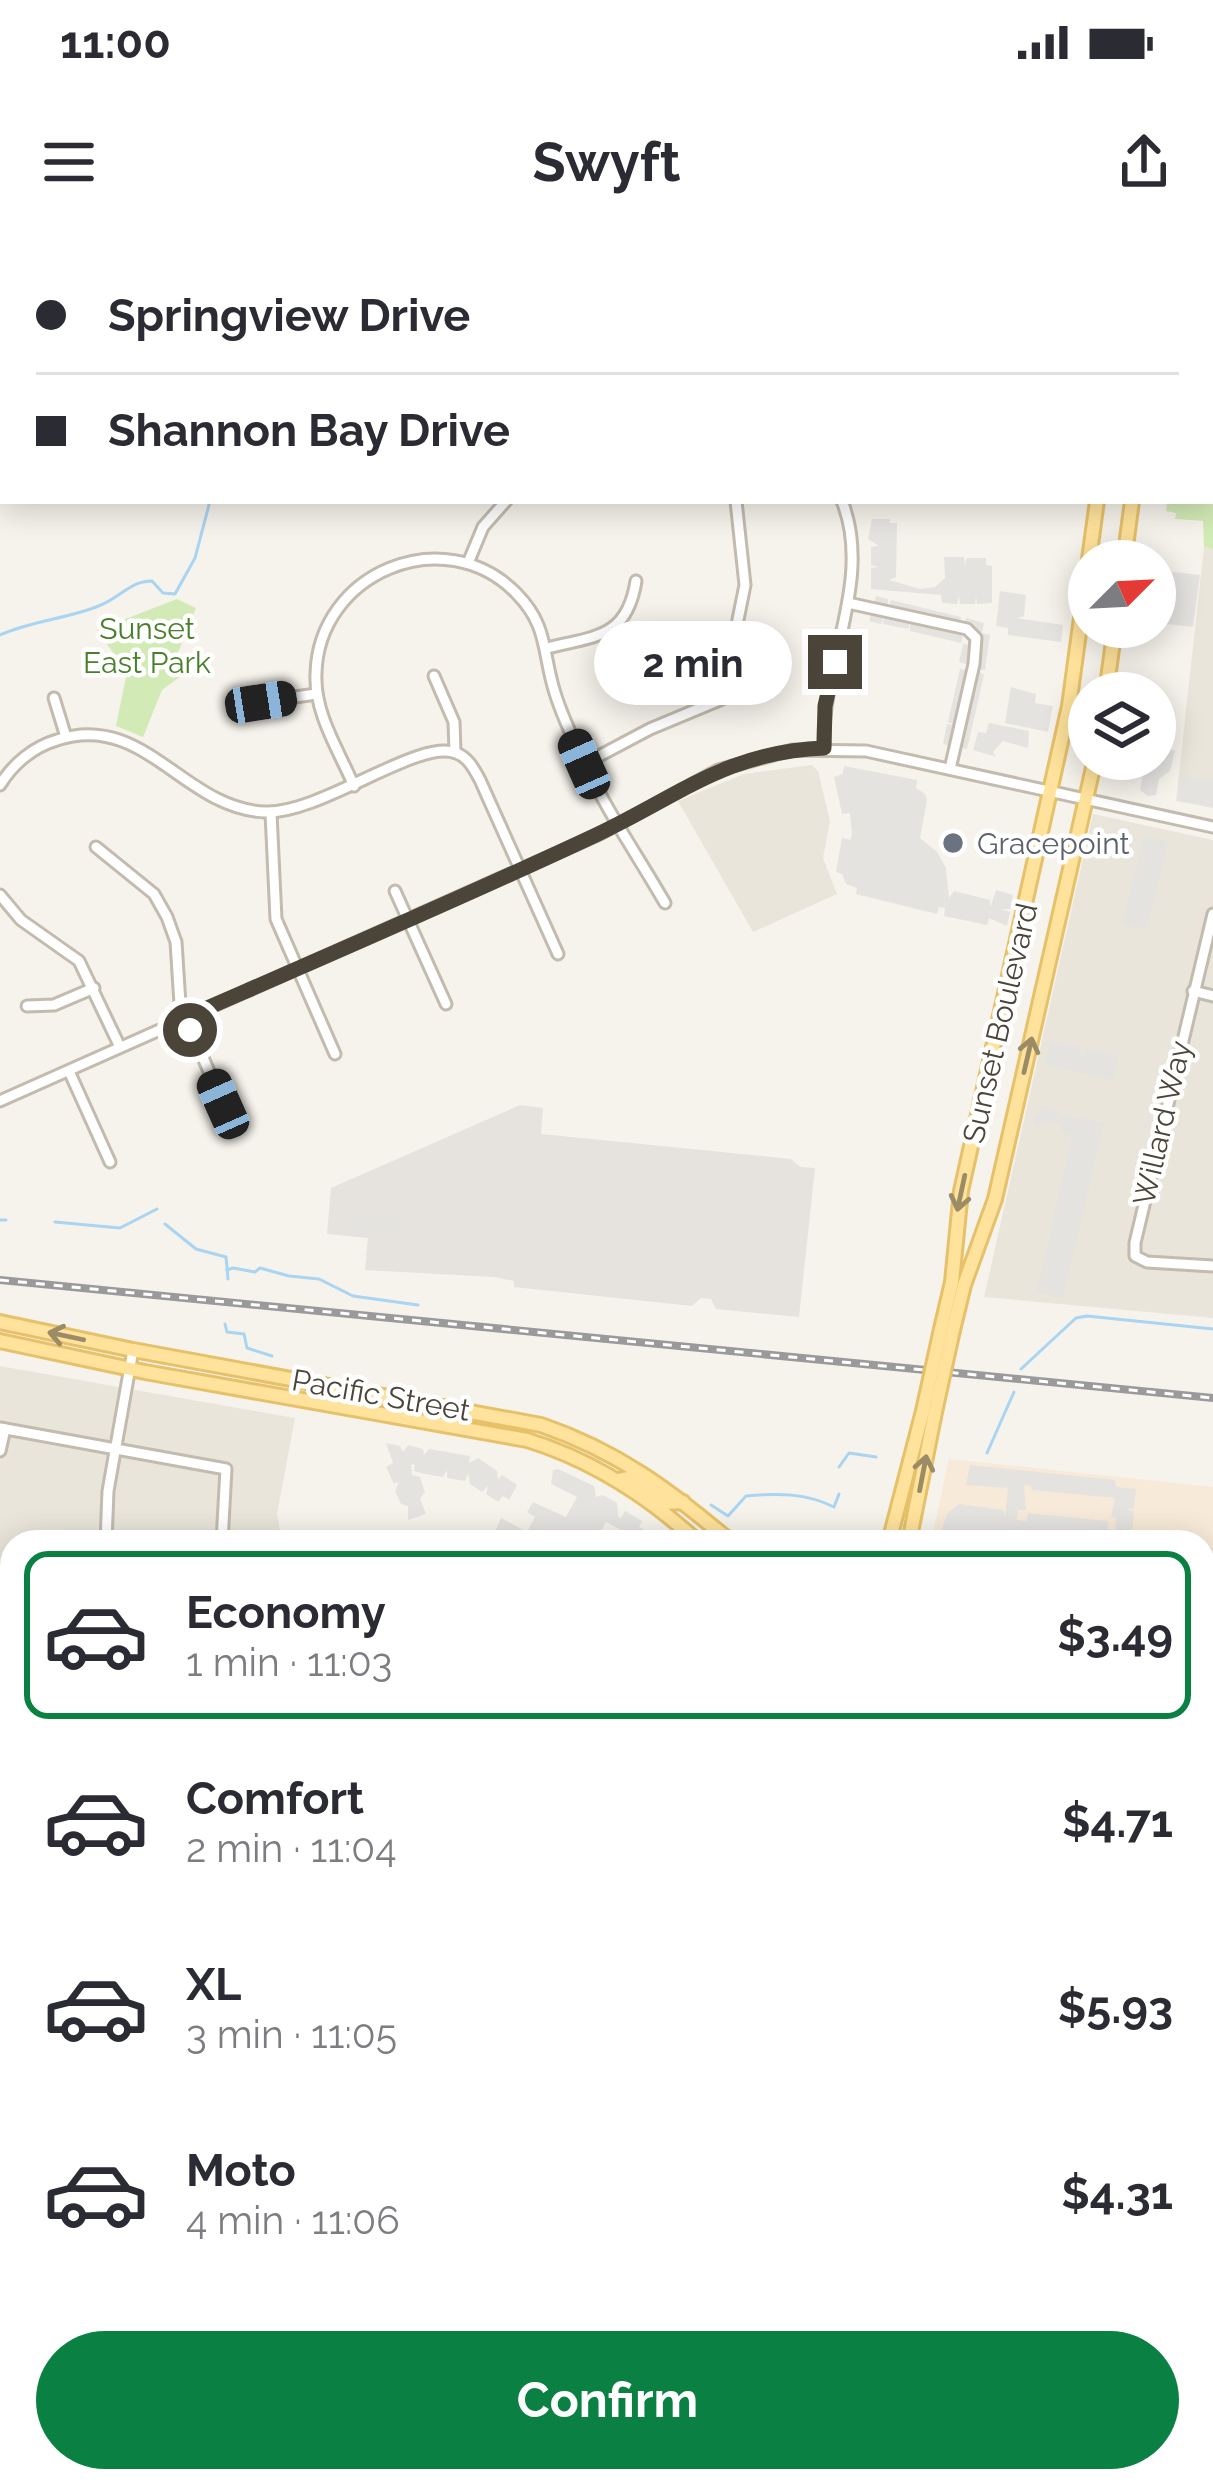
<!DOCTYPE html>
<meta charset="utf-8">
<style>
body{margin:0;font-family:Raleway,sans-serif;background:#f2f2f3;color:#2b2b33;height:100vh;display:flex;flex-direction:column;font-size:45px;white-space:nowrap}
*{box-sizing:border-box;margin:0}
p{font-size:39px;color:#7c7c81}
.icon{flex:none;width:66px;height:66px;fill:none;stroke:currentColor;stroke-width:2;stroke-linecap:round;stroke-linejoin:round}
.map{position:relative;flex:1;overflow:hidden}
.drawer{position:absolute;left:0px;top:1290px;width:1215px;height:963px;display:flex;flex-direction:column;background:#fff;border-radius:36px 36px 0 0;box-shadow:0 6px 30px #0003}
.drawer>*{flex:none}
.top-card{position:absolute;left:0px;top:0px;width:1215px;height:264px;box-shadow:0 6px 30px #0003;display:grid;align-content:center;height:264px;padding:0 36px;background:#fff}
.needle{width:78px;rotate:66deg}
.tools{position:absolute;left:1068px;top:300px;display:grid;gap:24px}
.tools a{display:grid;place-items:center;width:108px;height:108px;border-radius:50%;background:#fff;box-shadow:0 6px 30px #0003;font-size:60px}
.end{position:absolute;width:54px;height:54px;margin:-27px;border:15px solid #4b4439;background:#fff;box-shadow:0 0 0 6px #fff}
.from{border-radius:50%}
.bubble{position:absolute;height:84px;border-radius:42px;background:#fff;box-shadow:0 6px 30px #0003;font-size:39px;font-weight:700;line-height:84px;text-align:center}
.car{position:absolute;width:36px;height:72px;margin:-36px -18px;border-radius:15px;box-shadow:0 0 9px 3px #0007;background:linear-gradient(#222 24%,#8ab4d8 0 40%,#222 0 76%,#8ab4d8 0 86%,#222 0)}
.top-card b{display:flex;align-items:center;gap:42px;height:114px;font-size:45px}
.top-card b+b{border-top:3px solid #e1e1e2}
.top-card i{width:30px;height:30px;background:#2b2b33}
ul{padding:21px 0 0;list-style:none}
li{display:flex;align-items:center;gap:36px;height:168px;margin:0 24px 18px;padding:0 12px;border:6px solid transparent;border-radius:24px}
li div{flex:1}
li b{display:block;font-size:45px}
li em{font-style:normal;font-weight:700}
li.selected{border-color:#0b8043}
li>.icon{width:108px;height:108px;stroke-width:1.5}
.primary-button{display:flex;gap:24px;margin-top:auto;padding:24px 36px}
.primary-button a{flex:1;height:138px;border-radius:72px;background:#0b8043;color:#fff;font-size:48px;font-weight:700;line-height:138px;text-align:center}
.status{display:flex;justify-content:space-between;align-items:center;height:84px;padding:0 60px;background:#fff;direction:ltr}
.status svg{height:33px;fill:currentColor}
header{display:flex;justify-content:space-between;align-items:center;height:156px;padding:0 36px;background:#fff;font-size:54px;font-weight:700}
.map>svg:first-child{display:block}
.residential{fill:#eae5da}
.commercial{fill:#f7ead8}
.industrial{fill:#e6e2dd}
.green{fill:#d2eab5}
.parking{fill:#e5e3e0;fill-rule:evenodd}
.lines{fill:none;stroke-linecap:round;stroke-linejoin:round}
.stream{stroke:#a9d4f2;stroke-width:3}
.minor-casing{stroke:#c2bbae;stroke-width:15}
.major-casing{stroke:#e6c16a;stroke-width:18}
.highway-casing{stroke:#e0a43c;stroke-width:20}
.minor{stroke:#fff;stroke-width:9}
.major{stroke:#ffe39c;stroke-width:12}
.highway{stroke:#ffcf6e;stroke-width:14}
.rail-casing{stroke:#9a9a9a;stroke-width:8}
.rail{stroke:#fff;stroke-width:3;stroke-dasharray:9;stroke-linecap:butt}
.major-bridge-casing{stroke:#e6c16a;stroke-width:18;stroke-linecap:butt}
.major-bridge{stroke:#ffe39c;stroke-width:12}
.oneway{stroke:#9c8c66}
.route{stroke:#4b4439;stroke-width:15}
.worship-dot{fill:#6b7280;stroke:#fff;stroke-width:4.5}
.labels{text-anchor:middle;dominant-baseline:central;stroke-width:9;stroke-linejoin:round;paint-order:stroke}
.park-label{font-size:30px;fill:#4a7f2a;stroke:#fff}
.worship-label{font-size:30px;fill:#5b616d;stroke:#fff;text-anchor:start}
.street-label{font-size:30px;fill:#4b4439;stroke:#fff}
</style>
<div class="status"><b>11:00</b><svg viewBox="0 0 49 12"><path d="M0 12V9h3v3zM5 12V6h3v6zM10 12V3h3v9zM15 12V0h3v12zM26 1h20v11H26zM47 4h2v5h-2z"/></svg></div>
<header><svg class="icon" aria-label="menu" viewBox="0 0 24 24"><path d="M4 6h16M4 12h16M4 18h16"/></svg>Swyft<svg class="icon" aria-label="share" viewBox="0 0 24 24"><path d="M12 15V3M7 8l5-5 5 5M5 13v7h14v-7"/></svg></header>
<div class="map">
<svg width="1213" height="2251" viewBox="0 0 1213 2251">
<rect width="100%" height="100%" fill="#f6f3ec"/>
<g class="residential">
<path d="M1204 307 1213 309V568L1176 561Z"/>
<path d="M812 525 818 531 830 581 823 618 837 654 753 692 678 561 744 534Z"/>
<path d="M1093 574 1213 600V1078L984 1057Z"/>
<path d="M0 1126 295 1178 277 1274 282 1302H12V1879L0 1873Z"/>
</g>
<g class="commercial">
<path d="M949 1219 1213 1247V1362H1203V1302H931Z"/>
<path d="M1203 1408H1213V1736L1203 1741Z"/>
</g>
<path class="industrial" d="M520 865 543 868 541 894 791 919 800 927 815 928 799 1077 716 1069 711 1059 701 1058 692 1066 514 1047V1041L494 1037 365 1030 368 998 327 994 331 948Z"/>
<g class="green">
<path d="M1213 190V309L1204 307 1203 281 1175 279 1176 273 1166 271 1167 263 1144 262 1212 261Z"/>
<path d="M177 359 196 368 177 415 189 430 162 450 143 497 116 486 127 432 97 390Z"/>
<path d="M0 1752 12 1754V1875L0 1869Z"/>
<path d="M1213 2054V2251H983L978 2241H1203V2058Z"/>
</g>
<g class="parking">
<path d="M872 279H890V283H897L896 337 889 340 920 349 935 347 945 338 944 317H964L965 325 967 318H986V325L992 326V363L977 364 976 357 975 364H960L959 356 957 364 942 363 941 355 871 349V328L878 327 871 325V307L879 306 868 299Z"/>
<path d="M1155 330 1200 335 1193 387 1155 383Z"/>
<path d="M1000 351 1026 355 1024 376 1017 378 1063 385 1061 402 1008 395V388L996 386Z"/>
<path d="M876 356 888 359V368L891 360 961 377 960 384H965L966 378 984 383 982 393 990 395 985 430H977L984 435 967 509 943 504 947 484 955 485 948 482 960 429 967 430 970 425 959 422 963 404 971 405 969 398 963 395 961 403 910 391V383L908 389 883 384 884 376 881 384 869 381Z"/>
<path d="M1011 447 1036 454 1035 463 1053 466 1048 492 1005 483Z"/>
<path d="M989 483 1029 491 1028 508 1003 501 993 512 996 517 973 510 978 492 986 493Z"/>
<path d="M1155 505 1175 511 1170 531 1159 539 1156 555 1148 556 1140 550 1146 519H1155Z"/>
<path d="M844 526 917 540 916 548 925 554 927 560 920 598 937 612 946 628 949 658 954 651 990 660V668L996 650 1013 655 1010 669H1002L1010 672 1007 686 989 678 987 685 944 676 945 668 939 667 937 674 856 654 857 648 846 644 842 634 836 632 842 598 850 600 852 595 850 573 842 574 834 537 843 534Z"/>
<path d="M1181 534 1213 541V568L1178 560Z"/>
<path d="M1143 596 1168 601 1147 690 1122 685 1135 629 1143 628 1136 626Z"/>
<path d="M1050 801 1081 808 1079 815 1085 817 1087 808 1119 816 1114 840 1044 825Z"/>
<path d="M1044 865 1063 875 1104 883 1063 1058 1037 1052 1072 896 1061 893V885L1045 881 1037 886 1032 879Z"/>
<path d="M342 976 420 983 418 998 340 994Z"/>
<path d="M386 1203 400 1206 403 1212 408 1205 423 1209 424 1215 429 1209 470 1216 469 1223 478 1218 497 1231 498 1239 502 1235 517 1245 509 1260 503 1256 498 1262 486 1254 488 1246 482 1252 470 1244 468 1233 465 1241 447 1238V1230L443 1237 425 1234 414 1231 415 1225 411 1224 412 1235 420 1237 425 1252 420 1258 426 1274 408 1280V1266L401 1264 395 1251 399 1242 394 1244 386 1227 393 1223Z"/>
<path d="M970 1225 1115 1240 1116 1247 1136 1249 1134 1268 1126 1269 1134 1272 1132 1290H1124L1125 1302 1082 1296 1080 1302H930L938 1301 947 1274 959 1264 1003 1270 1005 1277 1008 1248 966 1245ZM1024 1245 1031 1246 1032 1250 1115 1258 1111 1277 1116 1278 1115 1290 1108 1289V1281L1028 1273 1026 1281 1017 1280 1018 1270H1026Z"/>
<path d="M558 1229 594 1246 596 1257 603 1255 617 1263 618 1277 621 1278 625 1271 642 1281 639 1287 648 1292 643 1302H624L627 1293 606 1282 595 1302H490L501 1278 527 1292 535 1277 527 1272 533 1262 566 1277 577 1257 551 1244 553 1230Z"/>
<path d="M1213 1410V1607L1203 1466V1411Z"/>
</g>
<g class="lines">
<g class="stream">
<path d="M961 0 965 3"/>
<path d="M904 3 906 0"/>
<path d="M0 395C33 380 68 379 101 365 121 357 130 341 152 341L163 353 175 354 195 318 210 261"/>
<path d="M0 980H6"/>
<path d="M55 982 120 988 157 969"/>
<path d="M165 984 196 1009 226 1017 228 1039"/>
<path d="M227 1030 233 1028 255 1032 260 1028 289 1036 319 1039 353 1056 418 1065"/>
<path d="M225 1084 227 1092 244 1094 247 1108 272 1116"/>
<path d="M1021 1129 1076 1078 1087 1076 1213 1089"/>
<path d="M987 1213 1014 1152"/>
<path d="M839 1227 849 1213 876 1217"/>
<path d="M711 1265 728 1276 746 1256C778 1253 806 1253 834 1267L839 1254"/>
<path d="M0 2090 12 2098"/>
<path d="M75 2241 80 2251"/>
</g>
<g class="minor-casing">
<g id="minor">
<path d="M93 0V3"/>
<path d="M442 0 451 3"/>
<path d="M264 3 265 0"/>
<path d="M537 3 540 0"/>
<path d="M0 231 3 230"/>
<path d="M468 323 483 287 506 261"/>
<path d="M848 363 967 389 976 398 974 424 950 529"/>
<path d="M547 408C596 396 627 398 636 341"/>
<path d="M434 436 454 482 455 512"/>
<path d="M54 458 66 497"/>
<path d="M261 462 316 454"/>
<path d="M824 508C820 427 874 341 842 261"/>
<path d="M584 524 650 489 722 459 745 345 736 261"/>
<path d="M0 545C13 524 33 507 57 500 144 471 184 569 265 572 321 574 419 498 456 513 468 517 474 529 480 540L558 714"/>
<path d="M354 546C339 511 314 473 316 434 318 333 444 280 516 353 549 386 542 413 555 453 562 476 573 499 583 520 606 570 638 616 665 663"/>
<path d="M271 573 276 679 335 814"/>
<path d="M96 607 154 654 167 677 176 702 180 764 223 864"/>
<path d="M395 651 446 764"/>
<path d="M0 655 21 680 79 721 120 807"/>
<path d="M1213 674 1135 1003V1016L1147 1022 1213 1026"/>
<path d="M1193 751 1213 756"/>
<path d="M27 766 54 765 94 748"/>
<path d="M69 831 110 922"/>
<path d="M0 861 600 594 718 530 792 510 866 511 1213 587"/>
<path d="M0 1188 226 1229 222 1302"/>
<path d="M0 1211 5 1189"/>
<path d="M106 1302 108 1251 133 1110"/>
<path d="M0 1358 12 1409"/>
<path d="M0 1517 12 1511"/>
<path d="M3 1742 12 1687"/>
<path d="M1203 1750 1213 1745"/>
<path d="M1203 1767 1213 1764"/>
<path d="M1203 1944 1213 1965"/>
</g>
</g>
<g class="major-casing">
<g id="major">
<path d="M1102 0 1103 3"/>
<path d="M1137 0V3"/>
<path d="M1124 321 1132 261"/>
<path d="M1106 453 1115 387"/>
<path d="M0 1082 133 1110 541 1185C617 1211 670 1250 731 1302"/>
<path d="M941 1089 952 1042 961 951 1069 466 1097 261"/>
<path d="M953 1090 964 1045 995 959 1095 519"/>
<path d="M0 1101 145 1132 527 1200C592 1220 648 1256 698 1302"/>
<path d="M618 1240 632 1237 666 1263 683 1262"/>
<path d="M889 1302 923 1171"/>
<path d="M909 1302 935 1172"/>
<path d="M1203 1372 1213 1371"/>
<path d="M1203 1392 1213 1391"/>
</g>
</g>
<g class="highway-casing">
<g id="highway">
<path d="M0 1912 12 1919"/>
<path d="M0 1947 12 1953"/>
<path d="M568 2241 587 2251"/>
<path d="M621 2241 640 2251"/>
</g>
</g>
<use href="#minor" class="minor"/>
<use href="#major" class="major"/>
<use href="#highway" class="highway"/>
<g class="rail-casing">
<path id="rail" d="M0 1040 1213 1158"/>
</g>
<use href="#rail" class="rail"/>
<g class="major-bridge-casing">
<g id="major-bridge">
<path d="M923 1171 941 1089"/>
<path d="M935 1172 953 1090"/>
</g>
</g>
<use href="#major-bridge" class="major-bridge"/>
</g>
<defs><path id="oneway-shaft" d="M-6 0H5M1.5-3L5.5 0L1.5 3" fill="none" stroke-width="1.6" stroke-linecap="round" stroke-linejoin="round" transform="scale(3)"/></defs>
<g class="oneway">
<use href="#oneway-shaft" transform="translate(1028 815) rotate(-77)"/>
<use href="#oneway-shaft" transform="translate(961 953) rotate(102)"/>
<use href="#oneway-shaft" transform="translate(66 1096) rotate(-168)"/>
<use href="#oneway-shaft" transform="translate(923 1233) rotate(-79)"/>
</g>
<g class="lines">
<path class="route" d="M190 790 184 778C322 718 460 659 596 595 679 556 726 512 824 508L825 466 835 422"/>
</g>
<circle class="worship-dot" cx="953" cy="603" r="12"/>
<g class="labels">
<g class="park-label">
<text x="147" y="388">Sunset<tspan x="147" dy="34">East Park</tspan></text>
</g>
<g class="worship-label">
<text x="977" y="603">Gracepoint</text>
</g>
<g class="street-label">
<text transform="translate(1000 783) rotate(-77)">Sunset Boulevard</text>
<text transform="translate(1162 883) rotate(-77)">Willard Way</text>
<text transform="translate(381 1155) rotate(10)">Pacific Street</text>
</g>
</g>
</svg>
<div class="tools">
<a><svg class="needle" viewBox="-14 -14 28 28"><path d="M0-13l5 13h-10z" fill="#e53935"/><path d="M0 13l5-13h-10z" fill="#7c7c81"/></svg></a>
<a><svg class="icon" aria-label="layers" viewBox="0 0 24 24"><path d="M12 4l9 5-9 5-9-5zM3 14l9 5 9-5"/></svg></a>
</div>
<i class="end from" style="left:190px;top:790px"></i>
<i class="end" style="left:835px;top:422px"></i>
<div class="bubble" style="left:594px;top:381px;width:198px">2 min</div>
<i class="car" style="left:261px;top:462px;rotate:81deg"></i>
<i class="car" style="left:584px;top:524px;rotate:336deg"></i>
<i class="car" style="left:223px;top:864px;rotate:336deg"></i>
<div class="top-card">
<b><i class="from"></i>Springview Drive</b>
<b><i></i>Shannon Bay Drive</b>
</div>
<section class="drawer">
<ul>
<li class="selected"><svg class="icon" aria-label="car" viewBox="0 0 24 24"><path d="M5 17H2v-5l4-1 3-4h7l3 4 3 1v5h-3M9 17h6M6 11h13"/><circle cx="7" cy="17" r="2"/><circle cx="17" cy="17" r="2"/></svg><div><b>Economy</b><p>1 min · 11:03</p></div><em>$3.49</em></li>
<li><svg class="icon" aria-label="car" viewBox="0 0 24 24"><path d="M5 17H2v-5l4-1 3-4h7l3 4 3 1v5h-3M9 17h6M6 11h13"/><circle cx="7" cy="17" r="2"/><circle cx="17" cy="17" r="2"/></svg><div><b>Comfort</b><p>2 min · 11:04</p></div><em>$4.71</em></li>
<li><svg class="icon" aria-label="car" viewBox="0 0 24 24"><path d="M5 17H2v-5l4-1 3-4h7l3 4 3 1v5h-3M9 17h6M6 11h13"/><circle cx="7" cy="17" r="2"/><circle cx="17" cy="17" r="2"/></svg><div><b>XL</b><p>3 min · 11:05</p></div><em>$5.93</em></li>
<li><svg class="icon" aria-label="car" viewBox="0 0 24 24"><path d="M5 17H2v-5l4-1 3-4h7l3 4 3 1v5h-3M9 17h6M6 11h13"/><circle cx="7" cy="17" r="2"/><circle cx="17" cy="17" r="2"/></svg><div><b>Moto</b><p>4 min · 11:06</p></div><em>$4.31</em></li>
</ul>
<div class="primary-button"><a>Confirm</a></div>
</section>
</div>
